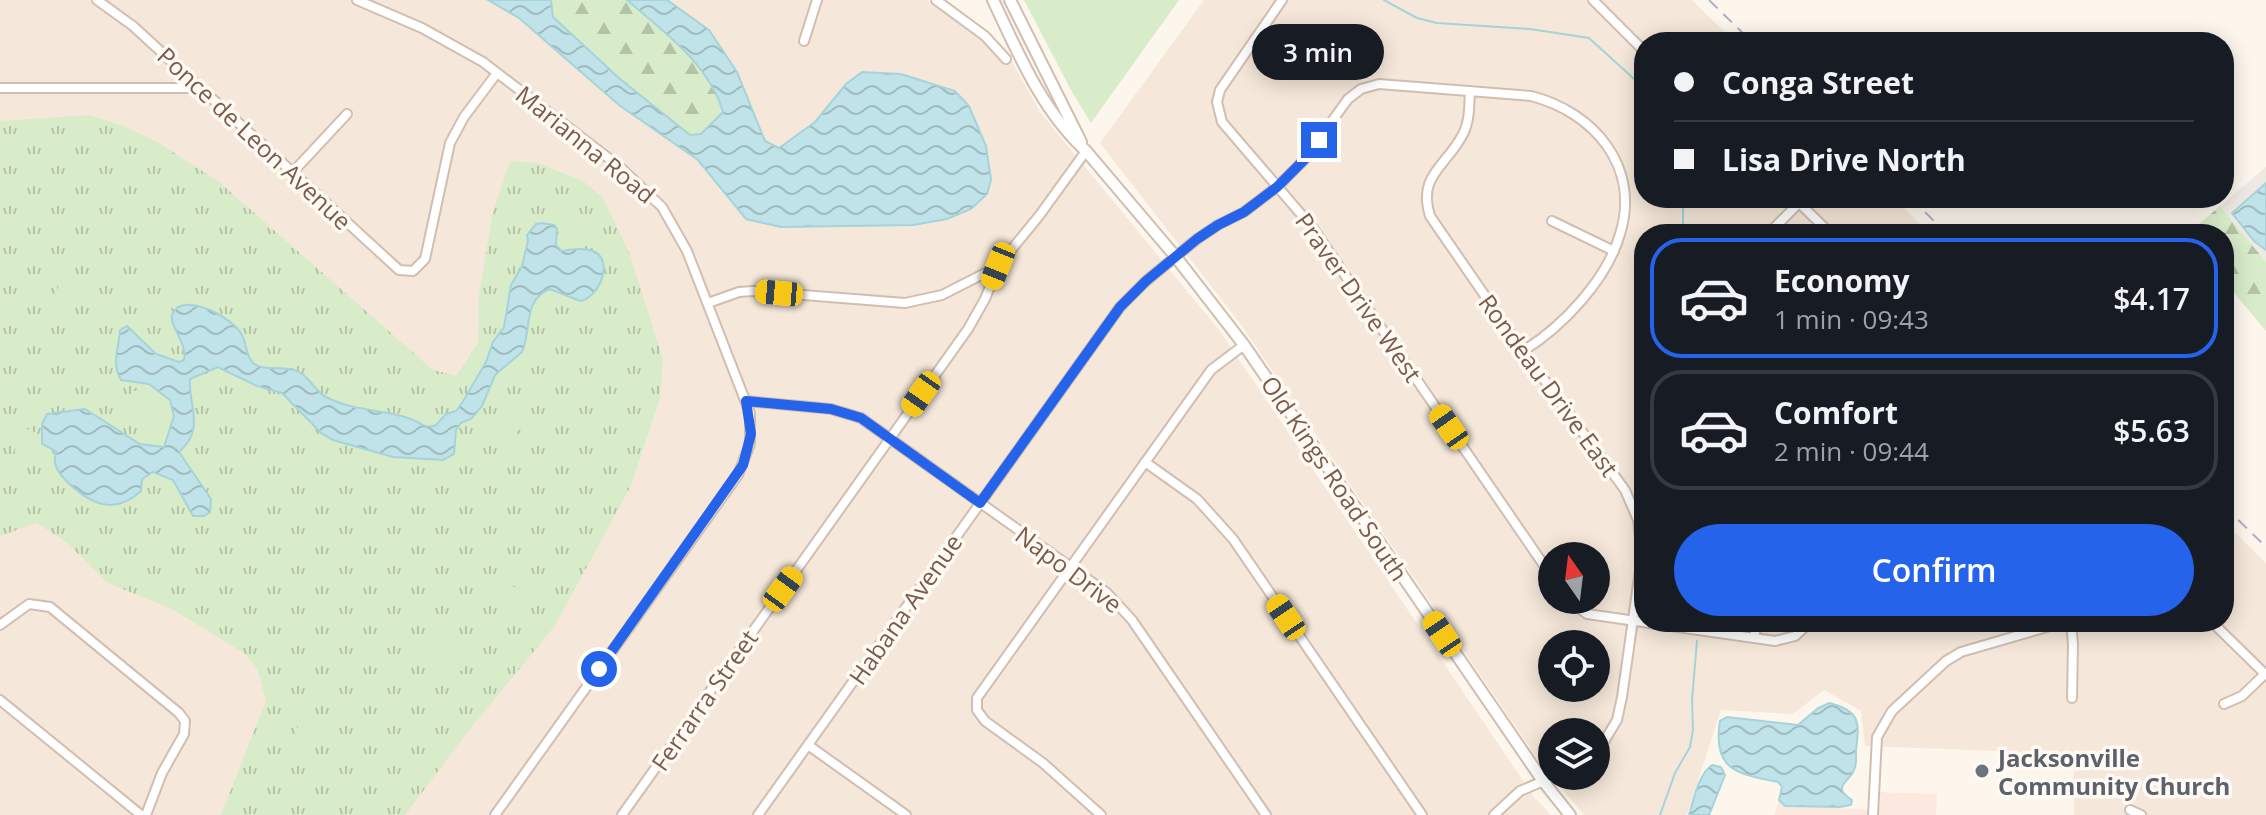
<!DOCTYPE html>
<meta charset="utf-8">
<style>
body{margin:0;font-family:"Open Sans",sans-serif;background:#20242c;color:#f1f3f6;height:100vh;display:flex;flex-direction:column;font-size:30px;white-space:nowrap}
*{box-sizing:border-box;margin:0}
p{font-size:26px;color:#9ea1a6}
.icon{flex:none;width:44px;height:44px;fill:none;stroke:currentColor;stroke-width:2;stroke-linecap:round;stroke-linejoin:round}
.map{position:relative;flex:1;overflow:hidden}
.panel{position:absolute;left:1634px;top:224px;width:600px;height:408px;display:flex;flex-direction:column;background:#171b24;border-radius:32px;box-shadow:0 4px 20px #0003}
.panel>*{flex:none}
.banner{position:absolute;left:1634px;top:32px;width:600px;height:176px;border-radius:32px;box-shadow:0 4px 20px #0003;display:grid;align-content:center;height:176px;padding:0 40px;background:#171b24}
.needle{width:52px;rotate:346deg}
.buttons{position:absolute;left:1538px;top:542px;display:grid;gap:16px}
.buttons a{display:grid;place-items:center;width:72px;height:72px;border-radius:50%;background:#171b24;box-shadow:0 4px 20px #0003;font-size:40px}
.end{position:absolute;width:36px;height:36px;margin:-18px;border:10px solid #2563eb;background:#fff;box-shadow:0 0 0 4px #fff}
.from{border-radius:50%}
.bubble{position:absolute;height:56px;border-radius:28px;background:#171b24;box-shadow:0 4px 20px #0003;font-size:26px;font-weight:600;line-height:56px;text-align:center}
.car{position:absolute;width:24px;height:48px;margin:-24px -12px;border-radius:10px;box-shadow:0 0 6px 2px #0007;background:linear-gradient(#f5c518 24%,#345 0 40%,#f5c518 0 76%,#345 0 86%,#f5c518 0)}
.banner b{display:flex;align-items:center;gap:28px;height:76px;font-size:30px}
.banner b+b{border-top:2px solid #363941}
.banner i{width:20px;height:20px;background:#f1f3f6}
ul{padding:14px 0 0;list-style:none}
li{display:flex;align-items:center;gap:24px;height:120px;margin:0 16px 12px;padding:0 24px;border:4px solid #363941;border-radius:32px}
li div{flex:1}
li b{display:block;font-size:30px}
li em{font-style:normal;font-weight:600}
li.selected{border-color:#2563eb}
li>.icon{width:72px;height:72px;stroke-width:1.5}
.primary-button{display:flex;gap:16px;margin-top:auto;padding:16px 40px}
.primary-button a{flex:1;height:92px;border-radius:48px;background:#2563eb;color:#fff;font-size:32px;font-weight:600;line-height:92px;text-align:center}
.map>svg:first-child{display:block}
.residential{fill:#f5e8da;fill-rule:evenodd}
.commercial{fill:#fde8e0}
.industrial{fill:#efe9e4}
.grass{fill:url(#grass-tufts)}
.forest{fill:url(#forest-firs)}
.green{fill:#d8ecc9}
.water{fill:url(#water-waves);stroke:#a5d3da;stroke-width:2}
.lines{fill:none;stroke-linecap:round;stroke-linejoin:round}
.stream{stroke:#a5d3da;stroke-width:2}
.minor-casing{stroke:#d1beb0;stroke-width:12}
.tertiary-casing{stroke:#d1beb0;stroke-width:14}
.minor{stroke:#fff;stroke-width:8}
.tertiary{stroke:#fff;stroke-width:10}
.rail{stroke:#b9a8c9;stroke-width:2;stroke-dasharray:12 8;stroke-linecap:butt}
.route{stroke:#2563eb;stroke-width:10}
.worship-dot{fill:#6b7280;stroke:#fffaf3;stroke-width:3}
.labels{text-anchor:middle;dominant-baseline:central;stroke-width:7;stroke-linejoin:round;paint-order:stroke}
.street-label{font-size:24px;fill:#7a5c4d;stroke:#fffaf3}
.worship-label{font-size:24px;font-weight:bold;fill:#5b616d;stroke:#fffaf3;text-anchor:start}
</style>
<div class="map">
<svg width="2266" height="815" viewBox="0 0 2266 815">
<defs>
<pattern id="grass-tufts" width="24" height="20" patternUnits="userSpaceOnUse" patternTransform="scale(2)"><rect width="24" height="20" fill="#d8ecc9"/><path d="M3 7l-1-3M5 7V3M7 7l1-3M15 17l-1-3M17 17v-4M19 17l1-3" fill="none" stroke="#b4c2a5"/></pattern>
<pattern id="forest-firs" width="22" height="20" patternUnits="userSpaceOnUse" patternTransform="scale(2)"><rect width="22" height="20" fill="#d8ecc9"/><path d="M5 1l3.5 6h-7zM16 11l3.5 6h-7z" fill="#b4c2a5"/></pattern>
<pattern id="water-waves" width="16" height="10" patternUnits="userSpaceOnUse" patternTransform="scale(2)"><rect width="16" height="10" fill="#bfe3e8"/><path d="M0 5q4-4 8 0t8 0" fill="none" stroke="#a0bbbe"/></pattern>
</defs>
<rect width="100%" height="100%" fill="#fdf6ec"/>
<g class="residential">
<path d="M0 0H927L1006 51 1040 112 1219 330 1534 797 1551 815H0Z"/>
<path d="M1204 0H1692L1735 42H1644V198H1894L1930 234H1644V622H2224V522L2266 563V815H2074V754L1865 746 1861 711 1824 690 1793 714 1721 710 1687 815H1584L1543 767 1239 322 1100 143ZM1552 556H1596V600H1552ZM1552 644H1596V688H1552ZM1552 732H1596V776H1552Z"/>
</g>
<path class="commercial" d="M1880 792 1937 794 1936 815H1774L1779 800 1785 806 1880 810Z"/>
<path class="industrial" d="M2266 167V183L2232 213 2254 241 2266 250V262L2220 206Z"/>
<path class="grass" d="M89 115 124 126 157 142 218 181 433 370 456 376 478 343 479 295 492 216 510 161 538 163 583 181 603 198 630 255 663 360 660 398 631 486 554 627 469 730 405 815H221L266 701 257 668 245 654 174 610 108 583 66 542 37 523 0 536V121Z"/>
<g class="forest">
<path d="M551 0H627C664 33 707 64 723 112L701 134 689 135 620 79 553 17Z"/>
<path d="M2220 206 2266 262V331L2224 281V234H2187Z"/>
</g>
<g class="green">
<path d="M1024 0H1179L1091 123 1072 92Z"/>
<path d="M577 214 591 233 590 243 566 249 559 243 561 223 565 216Z"/>
<path d="M70 272 77 277 82 299 76 303H52L51 298 58 288 60 277Z"/>
<path d="M149 390 164 402 169 415 165 421 154 420 145 411 130 403 129 396 133 391Z"/>
<path d="M522 407 530 409C535 424 524 424 515 434 508 442 505 447 494 440L491 434 496 421Z"/>
<path d="M29 429 36 433C40 442 45 447 49 456L46 463 30 466 15 457C14 447 20 432 29 429Z"/>
<path d="M509 586 521 588 525 597 526 617 521 624 514 623 493 602 496 593Z"/>
<path d="M448 638 464 643 472 653 464 670 461 671 434 656V645L442 639Z"/>
<path d="M298 708H308L324 726 318 741 301 747 295 745 294 735 298 727 293 712Z"/>
</g>
<g class="water">
<path d="M488 0H551L553 17 620 79 690 135 701 134 723 112C709 64 664 32 627 0H667L709 30 737 72 765 141 779 148 815 122 846 84 862 72 901 74 955 91 969 106 986 146 991 180 987 194 971 209 947 219 913 225 781 227 746 219 698 160 619 105 519 18Z"/>
<path d="M2266 183V250L2254 241 2232 213Z"/>
<path d="M542 223 554 225 557 229 556 245 561 251C571 250 590 246 598 254 613 268 596 299 580 301L550 289C522 300 532 330 522 352L495 375 482 406 471 419 461 423 456 430 454 454 443 460 393 457 333 440 321 433 282 393 257 386 218 367 190 379C188 406 206 429 179 452L211 499 210 512 204 516H193L173 480 153 472 142 479 141 491C118 512 97 508 74 488 67 482 57 473 55 463 54 459 56 455 56 451L42 444V424L47 414 85 409 140 444 164 447 174 416 170 400 149 384 121 380C111 363 119 348 120 330L127 326 156 354 179 362 184 360C188 340 163 321 175 310 190 294 234 319 242 335 247 344 245 355 253 363 264 373 286 364 299 372 310 378 315 391 326 397 351 410 382 410 408 418 419 421 425 430 436 425L446 414 456 411 462 403 486 362 493 342 504 327 511 285 522 266 528 241 527 235 536 224Z"/>
<path d="M1829 703C1862 711 1859 724 1856 751 1856 756 1857 765 1854 770 1850 782 1830 786 1852 800L1851 805 1840 807 1785 806 1779 800 1782 787 1778 782C1737 774 1712 770 1720 721L1727 717 1798 725 1818 708Z"/>
<path d="M1712 765 1721 767 1725 775 1709 815H1689C1694 799 1698 775 1712 765Z"/>
</g>
<g class="lines">
<g class="stream">
<path d="M1384 0 1417 18 1437 23 1530 29 1589 38 1644 88"/>
<path d="M1683 198V234"/>
<path d="M1644 315V322"/>
<path d="M1660 815 1675 773 1690 747 1693 730 1692 700 1697 641"/>
</g>
<g class="minor-casing">
<g id="minor">
<path d="M97 0 133 26 399 270 413 271 425 259 450 143 464 117 497 73"/>
<path d="M357 0 422 28 483 62 620 167 662 207 687 251 750 413V444L738 475 495 815"/>
<path d="M936 0 985 36 1006 59"/>
<path d="M1282 0 1220 90 1217 102 1222 122 1312 227 1552 577"/>
<path d="M1593 0 1644 51"/>
<path d="M804 41 817 0"/>
<path d="M0 88H199"/>
<path d="M1470 91C1469 105 1470 121 1463 134 1447 166 1417 175 1430 216L1523 351 1625 490 1638 520 1642 556 1622 697 1617 720 1596 755"/>
<path d="M293 172 347 114"/>
<path d="M1794 198 1831 234"/>
<path d="M1552 221 1614 251"/>
<path d="M1768 234 1799 203"/>
<path d="M708 303 739 292 753 291 905 303 942 295 997 267"/>
<path d="M746 401 831 409 861 418 1107 593 1132 620 1266 815"/>
<path d="M1145 462 1197 499 1233 539 1422 815"/>
<path d="M1568 600 1587 614 1775 641 1795 636 1810 622"/>
<path d="M2071 622 2073 644 2072 698"/>
<path d="M2212 622 2266 675"/>
<path d="M0 625 29 604 50 607 179 713 185 721 184 734 162 773 146 815"/>
<path d="M1754 638 1757 622"/>
<path d="M0 700 141 815"/>
<path d="M2224 704 2242 696 2265 674"/>
<path d="M808 745 906 815"/>
<path d="M2130 810 2141 815"/>
<path d="M622 815 968 329 985 299 998 266 1039 216 1086 151"/>
<path d="M758 815 1120 307 1146 281 1197 239 1218 225 1244 212 1277 187 1304 160 1348 99 1361 89 1379 84 1531 96C1594 112 1641 167 1620 234 1607 280 1562 327 1523 351"/>
<path d="M1101 815 1043 763 985 721 977 710V698L1211 370 1244 345"/>
<path d="M1494 815 1520 791 1555 776"/>
<path d="M1873 815 1877 737 1892 711 1946 661 1961 652 2064 622"/>
</g>
</g>
<g class="tertiary-casing">
<g id="tertiary">
<path d="M993 0C1018 53 1042 111 1086 151L1175 256 1244 345 1543 781 1570 815"/>
<path d="M1010 0 1081 142"/>
</g>
</g>
<use href="#minor" class="minor"/>
<use href="#tertiary" class="tertiary"/>
<g class="rail">
<path d="M1709 0 1752 42"/>
<path d="M1911 198 1947 234"/>
<path d="M2224 506 2266 547"/>
</g>
</g>
<g class="lines">
<path class="route" d="M599 669 743 465 751 434 746 401 831 409 861 418 980 503 1120 307 1146 281 1197 239 1218 225 1244 212 1277 187 1304 160 1319 140"/>
</g>
<circle class="worship-dot" cx="1982" cy="771" r="8"/>
<g class="labels">
<g class="street-label">
<text transform="translate(255 138) rotate(43)">Ponce de Leon Avenue</text>
<text transform="translate(586 144) rotate(39)">Marianna Road</text>
<text transform="translate(1359 297) rotate(55)">Praver Drive West</text>
<text transform="translate(1549 385) rotate(54)">Rondeau Drive East</text>
<text transform="translate(1335 478) rotate(56)">Old Kings Road South</text>
<text transform="translate(1069 569) rotate(37)">Napo Drive</text>
<text transform="translate(905 609) rotate(-55)">Habana Avenue</text>
<text transform="translate(704 700) rotate(-55)">Ferrarra Street</text>
</g>
<g class="worship-label">
<text x="1998" y="757">Jacksonville<tspan x="1998" dy="28">Community Church</tspan></text>
</g>
</g>
</svg>
<div class="buttons">
<a><svg class="needle" viewBox="-14 -14 28 28"><path d="M0-13l5 13h-10z" fill="#e53935"/><path d="M0 13l5-13h-10z" fill="#9ea1a6"/></svg></a>
<a><svg class="icon" aria-label="locate" viewBox="0 0 24 24"><circle cx="12" cy="12" r="6"/><path d="M12 2v4M12 18v4M2 12h4M18 12h4"/></svg></a>
<a><svg class="icon" aria-label="layers" viewBox="0 0 24 24"><path d="M12 4l9 5-9 5-9-5zM3 14l9 5 9-5"/></svg></a>
</div>
<i class="end from" style="left:599px;top:669px"></i>
<i class="end" style="left:1319px;top:140px"></i>
<div class="bubble" style="left:1252px;top:24px;width:132px">3 min</div>
<i class="car" style="left:998px;top:266px;rotate:202deg"></i>
<i class="car" style="left:779px;top:293px;rotate:275deg"></i>
<i class="car" style="left:921px;top:394px;rotate:215deg"></i>
<i class="car" style="left:1449px;top:427px;rotate:325deg"></i>
<i class="car" style="left:783px;top:589px;rotate:36deg"></i>
<i class="car" style="left:1286px;top:617px;rotate:326deg"></i>
<i class="car" style="left:1442px;top:634px;rotate:326deg"></i>
<div class="banner">
<b><i class="from"></i>Conga Street</b>
<b><i></i>Lisa Drive North</b>
</div>
<section class="panel">
<ul>
<li class="selected"><svg class="icon" aria-label="car" viewBox="0 0 24 24"><path d="M5 17H2v-5l4-1 3-4h7l3 4 3 1v5h-3M9 17h6M6 11h13"/><circle cx="7" cy="17" r="2"/><circle cx="17" cy="17" r="2"/></svg><div><b>Economy</b><p>1 min · 09:43</p></div><em>$4.17</em></li>
<li><svg class="icon" aria-label="car" viewBox="0 0 24 24"><path d="M5 17H2v-5l4-1 3-4h7l3 4 3 1v5h-3M9 17h6M6 11h13"/><circle cx="7" cy="17" r="2"/><circle cx="17" cy="17" r="2"/></svg><div><b>Comfort</b><p>2 min · 09:44</p></div><em>$5.63</em></li>
</ul>
<div class="primary-button"><a>Confirm</a></div>
</section>
</div>
